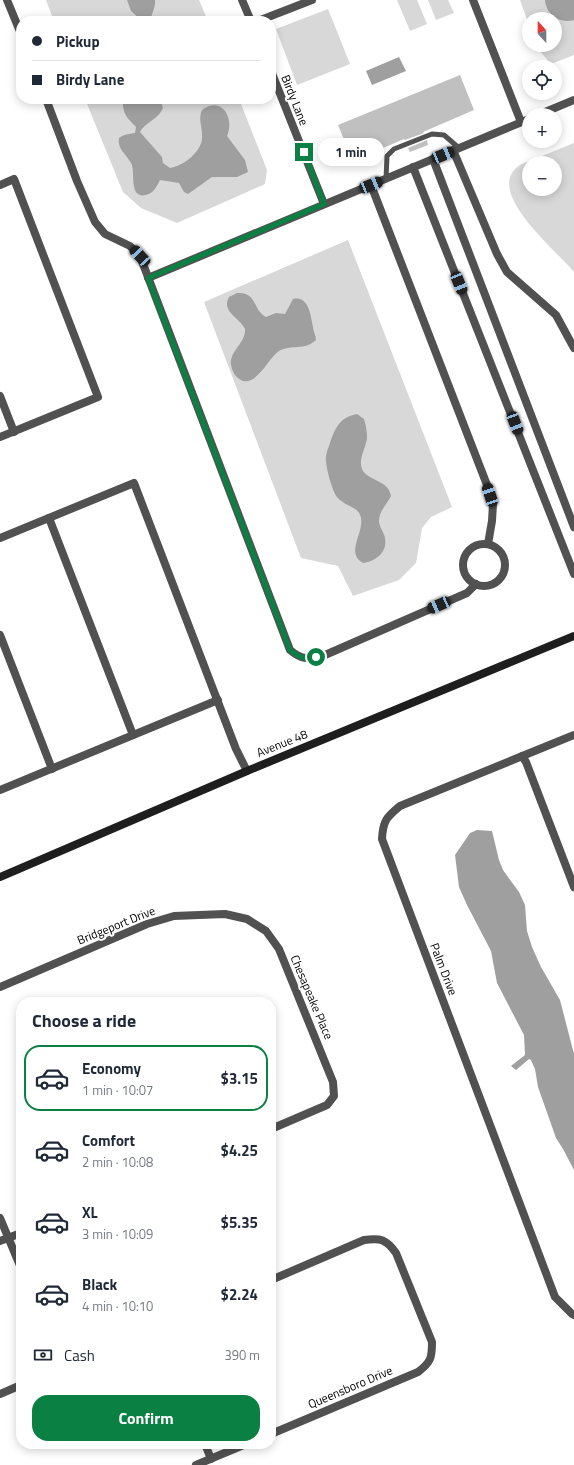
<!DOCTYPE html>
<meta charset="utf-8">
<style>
body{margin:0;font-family:"Titillium Web",sans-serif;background:#f6f6f7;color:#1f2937;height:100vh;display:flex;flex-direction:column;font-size:15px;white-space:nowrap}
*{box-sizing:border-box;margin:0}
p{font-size:13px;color:#747a83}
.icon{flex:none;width:22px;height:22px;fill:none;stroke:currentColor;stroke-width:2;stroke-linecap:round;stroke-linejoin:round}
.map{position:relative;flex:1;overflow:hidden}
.details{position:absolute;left:16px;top:997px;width:260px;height:452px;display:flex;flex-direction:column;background:#fff;border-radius:16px;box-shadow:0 2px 10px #0003}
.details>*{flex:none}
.guide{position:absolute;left:16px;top:16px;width:260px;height:88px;border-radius:16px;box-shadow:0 2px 10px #0003;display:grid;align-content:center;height:88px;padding:0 16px;background:#fff}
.needle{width:26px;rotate:339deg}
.tools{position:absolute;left:522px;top:12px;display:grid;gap:8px}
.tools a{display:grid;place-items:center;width:40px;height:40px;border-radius:50%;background:#fff;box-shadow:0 2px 10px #0003;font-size:20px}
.end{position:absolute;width:18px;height:18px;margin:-9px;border:5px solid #0b8043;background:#fff;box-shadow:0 0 0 2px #fff}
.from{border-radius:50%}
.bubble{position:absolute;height:28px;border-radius:14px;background:#fff;box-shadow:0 2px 10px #0003;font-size:13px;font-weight:700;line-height:28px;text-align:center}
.car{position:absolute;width:12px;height:24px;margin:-12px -6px;border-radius:5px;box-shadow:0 0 3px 1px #0007;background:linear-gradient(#222 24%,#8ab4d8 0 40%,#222 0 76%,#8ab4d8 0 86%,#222 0)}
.guide b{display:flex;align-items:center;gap:14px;height:38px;font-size:15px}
.guide b+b{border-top:1px solid #e0e1e3}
.guide i{width:10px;height:10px;background:#1f2937}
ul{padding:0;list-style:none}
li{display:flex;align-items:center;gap:12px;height:66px;margin:0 8px 6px;padding:0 8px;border:2px solid transparent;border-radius:16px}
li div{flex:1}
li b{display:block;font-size:15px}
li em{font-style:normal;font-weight:700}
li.current{border-color:#0b8043}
li>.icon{width:36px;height:36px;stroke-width:1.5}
h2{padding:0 16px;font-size:18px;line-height:48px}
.pay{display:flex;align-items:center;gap:10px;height:44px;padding:0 16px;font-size:15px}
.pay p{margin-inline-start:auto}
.primary-button{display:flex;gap:8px;margin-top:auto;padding:8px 16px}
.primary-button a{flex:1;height:46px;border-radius:16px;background:#0b8043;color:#fff;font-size:16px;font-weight:700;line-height:46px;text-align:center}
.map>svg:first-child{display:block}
.green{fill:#d8d8d8;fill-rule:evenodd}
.water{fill:#9f9f9f}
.building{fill:#c0c0c0}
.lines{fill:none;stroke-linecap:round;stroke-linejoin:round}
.service{stroke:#515151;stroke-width:5}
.minor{stroke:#515151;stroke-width:8}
.secondary{stroke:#1e1e1e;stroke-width:8}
.route{stroke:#0b8043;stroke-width:5}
.labels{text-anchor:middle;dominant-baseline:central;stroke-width:4;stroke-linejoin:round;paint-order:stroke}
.street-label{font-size:12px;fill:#000;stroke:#fff}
</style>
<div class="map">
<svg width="574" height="1465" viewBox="0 0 574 1465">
<rect width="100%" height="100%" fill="#fff"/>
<g class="green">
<path d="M46 0H199L208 21H54Z"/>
<path d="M397 0H417L427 24 410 31Z"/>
<path d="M428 0H448L454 13 436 20Z"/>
<path d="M520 0H574V55L551 64 539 50 537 45H555V19H529V25Z"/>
<path d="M328 9 350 64 297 85 276 29Z"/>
<path d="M85 99H239L267 170 265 184 177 223 141 208 123 192Z"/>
<path d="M574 143V272C558 252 481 190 520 165 525 162 532 160 537 158 549 153 562 148 574 143ZM529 163H555V189H529Z"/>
<path d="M348 240 452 507 431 517 422 528 416 563 399 580 353 596 338 566 301 558 204 302Z"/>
</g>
<g class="water">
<path d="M127 0H155C156 8 151 13 151 21H142L131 11Z"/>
<path d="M545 0H574V20C560 24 546 15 545 0Z"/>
<path d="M399 57 406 71 372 85 366 71Z"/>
<path d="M123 99H160L163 108C158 120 145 122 140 132L162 157 163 163 170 168C184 166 204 150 202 135 202 126 198 118 202 110 222 95 235 119 227 136L245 160 248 172 237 177H212L188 194 184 192 179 183 160 180C157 186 154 193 146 195 128 199 136 171 131 163 126 154 117 149 119 138 124 134 129 134 135 133L136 127C127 118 122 113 123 99Z"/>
<path d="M237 293C258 292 252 310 266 317L276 313 285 314 293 299C309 295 311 317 313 327 313 331 316 335 316 340 304 351 292 344 279 351 268 358 254 392 238 378 234 375 232 370 231 365 229 351 246 343 245 329 239 317 221 312 229 297Z"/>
<path d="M357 414 364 419C366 425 367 431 367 438 366 448 358 459 362 469 367 481 389 480 391 496 387 504 379 511 379 521 379 527 384 532 385 538 388 553 374 562 363 563 345 553 364 533 361 518 359 505 342 507 335 494 331 485 327 472 326 461 325 455 328 449 330 443 335 428 340 417 357 414Z"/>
<path d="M477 830 492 831 499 860 503 870 519 892 525 905 527 931 532 947 541 967 560 1000 574 1054V1170L563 1149 556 1138 538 1087 535 1069 531 1060 529 1059 516 1070 511 1066 525 1055 524 1035 497 983 491 951 467 905 459 887 455 855 470 833Z"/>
</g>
<g class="building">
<path d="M460 75 474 110 423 132 424 133 405 140 404 139 353 161 338 125Z"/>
<path d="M427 140 428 145 410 152 408 148Z"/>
</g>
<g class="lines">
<path class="service" d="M386 179 387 156 394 149 432 134 444 135 459 148"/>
<g class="minor">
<path d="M7 0 21 34"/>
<path d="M242 0 251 21"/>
<path d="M473 0 521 122"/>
<path d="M258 21 312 0"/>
<path d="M271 71 324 204"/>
<path d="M46 99 77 181 95 222 105 234 130 246 140 256 290 650C303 661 309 659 325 655L467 593 476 584"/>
<path d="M538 115 574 100"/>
<path d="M453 150 497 254 507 272 556 315 574 348"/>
<path d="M433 159 574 527"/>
<path d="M413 167 574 574"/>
<path d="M0 185 14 179 98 397 0 437"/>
<path d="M371 185 487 485 493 504 492 521 488 544"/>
<path d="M148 278 529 119"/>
<path d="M0 396 14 432"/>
<path d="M49 518 133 735"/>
<path d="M0 538 134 483 236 749 247 771"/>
<circle cx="484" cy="565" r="21"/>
<path d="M0 635 52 769"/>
<path d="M574 735 400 806C387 817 383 820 382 839L555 1297 572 1314 574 1315"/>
<path d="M522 756 526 762 574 887"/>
<path d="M0 790 218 700"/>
<path d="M0 987 147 924 174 916 225 914 247 919 266 931 279 949 333 1082 334 1096 327 1105 271 1129"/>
<path d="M0 1218 21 1268"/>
<path d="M0 1241 21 1233"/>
<path d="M271 1280 364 1240C381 1238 386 1239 396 1253L432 1342C432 1358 431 1362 418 1372L271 1434"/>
<path d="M0 1394 21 1385"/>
<path d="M205 1444 211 1459"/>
<path d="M196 1465 246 1444"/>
</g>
<path class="secondary" d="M0 877 247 771 574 636"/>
</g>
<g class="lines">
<path class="route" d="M304 152 324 204 148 278 290 650C298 657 305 660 316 657"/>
</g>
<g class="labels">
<g class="street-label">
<text transform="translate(295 100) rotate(68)">Birdy Lane</text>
<text transform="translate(282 743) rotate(-22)">Avenue 48</text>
<text transform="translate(116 925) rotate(-22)">Bridgeport Drive</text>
<text transform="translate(444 969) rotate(69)">Palm Drive</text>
<text transform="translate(312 997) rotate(67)">Chesapeake Place</text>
<text transform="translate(350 1387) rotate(-23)">Queensboro Drive</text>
</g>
</g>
</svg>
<div class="tools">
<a><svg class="needle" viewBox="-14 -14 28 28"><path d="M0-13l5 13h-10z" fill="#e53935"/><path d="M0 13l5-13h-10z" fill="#747a83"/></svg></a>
<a><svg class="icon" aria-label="locate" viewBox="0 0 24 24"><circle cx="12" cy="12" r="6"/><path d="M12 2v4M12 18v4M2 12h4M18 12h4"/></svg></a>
<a>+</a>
<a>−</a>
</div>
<i class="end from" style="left:316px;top:657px"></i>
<i class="end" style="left:304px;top:152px"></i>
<div class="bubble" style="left:318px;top:138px;width:66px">1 min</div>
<i class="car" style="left:443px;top:155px;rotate:68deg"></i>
<i class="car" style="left:371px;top:185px;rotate:68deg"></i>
<i class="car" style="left:140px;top:256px;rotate:317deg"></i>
<i class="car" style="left:459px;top:283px;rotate:158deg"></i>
<i class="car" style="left:515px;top:423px;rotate:159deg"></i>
<i class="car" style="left:490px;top:495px;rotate:342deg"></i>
<i class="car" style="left:439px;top:605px;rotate:247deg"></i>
<div class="guide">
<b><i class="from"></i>Pickup</b>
<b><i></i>Birdy Lane</b>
</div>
<section class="details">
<h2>Choose a ride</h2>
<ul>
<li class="current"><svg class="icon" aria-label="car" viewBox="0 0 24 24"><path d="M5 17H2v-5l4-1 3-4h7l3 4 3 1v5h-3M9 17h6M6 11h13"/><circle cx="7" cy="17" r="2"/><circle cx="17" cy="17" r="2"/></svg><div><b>Economy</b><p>1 min · 10:07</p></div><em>$3.15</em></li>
<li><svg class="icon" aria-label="car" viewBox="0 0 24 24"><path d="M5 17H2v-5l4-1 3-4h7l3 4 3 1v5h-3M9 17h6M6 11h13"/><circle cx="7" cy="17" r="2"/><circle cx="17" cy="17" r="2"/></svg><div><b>Comfort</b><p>2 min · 10:08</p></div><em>$4.25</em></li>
<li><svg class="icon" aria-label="car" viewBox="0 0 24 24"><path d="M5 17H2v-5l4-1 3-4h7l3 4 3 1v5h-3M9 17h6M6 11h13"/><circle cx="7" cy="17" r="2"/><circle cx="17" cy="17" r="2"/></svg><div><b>XL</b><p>3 min · 10:09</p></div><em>$5.35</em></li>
<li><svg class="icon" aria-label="car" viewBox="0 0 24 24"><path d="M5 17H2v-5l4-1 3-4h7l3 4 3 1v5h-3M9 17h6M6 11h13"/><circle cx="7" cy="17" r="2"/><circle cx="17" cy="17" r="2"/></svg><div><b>Black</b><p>4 min · 10:10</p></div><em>$2.24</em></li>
</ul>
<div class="pay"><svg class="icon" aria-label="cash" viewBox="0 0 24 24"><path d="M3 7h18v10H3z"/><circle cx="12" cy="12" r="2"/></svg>Cash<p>390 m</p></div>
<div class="primary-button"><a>Confirm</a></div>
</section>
</div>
